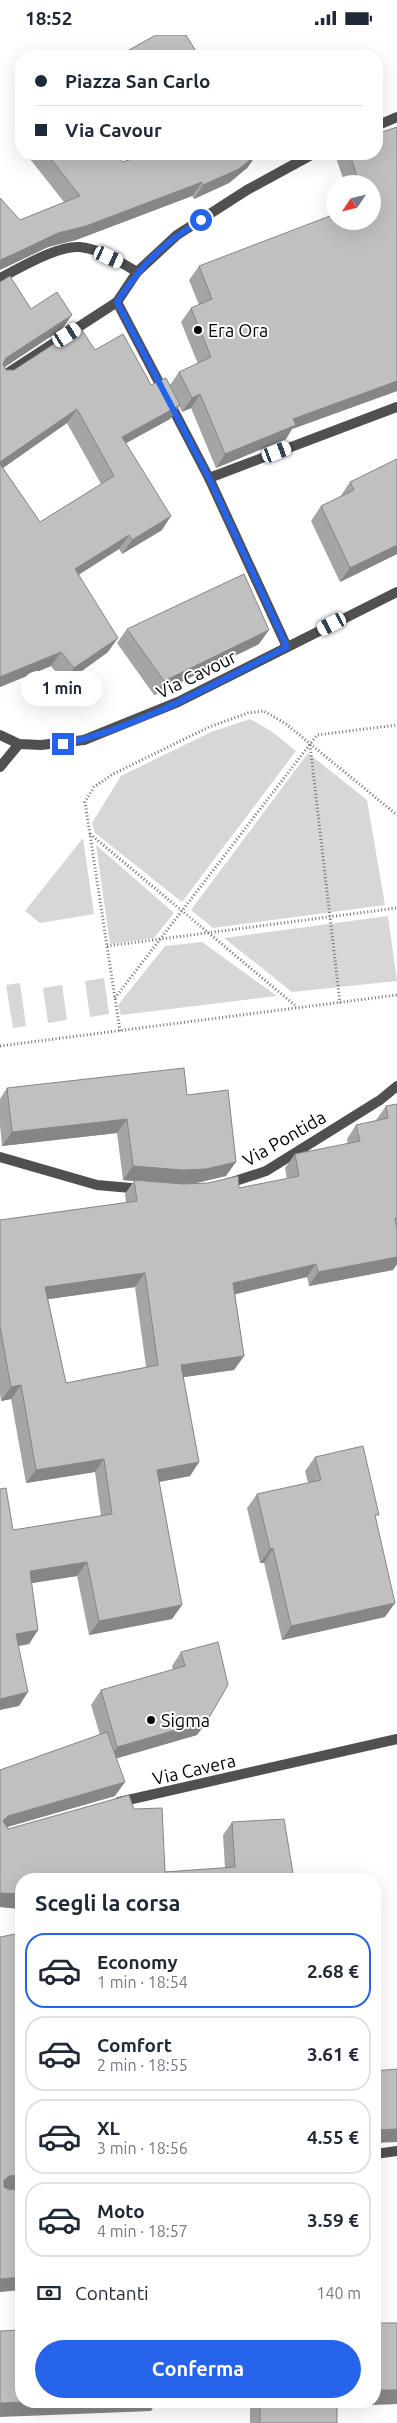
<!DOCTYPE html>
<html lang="it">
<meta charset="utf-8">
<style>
body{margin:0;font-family:Ubuntu,sans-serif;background:#f6f6f7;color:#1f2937;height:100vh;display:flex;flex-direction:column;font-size:19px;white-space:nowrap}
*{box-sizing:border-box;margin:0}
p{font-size:16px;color:#747a83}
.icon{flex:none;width:28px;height:28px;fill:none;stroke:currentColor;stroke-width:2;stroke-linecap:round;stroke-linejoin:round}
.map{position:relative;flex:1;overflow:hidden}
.details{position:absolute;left:15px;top:1838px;width:366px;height:535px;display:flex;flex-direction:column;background:#fff;border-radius:20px;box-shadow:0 5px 20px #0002}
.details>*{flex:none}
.hud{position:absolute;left:15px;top:15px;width:368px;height:110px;border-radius:20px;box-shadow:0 5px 20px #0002;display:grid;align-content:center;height:110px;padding:0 20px;background:#fff}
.needle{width:32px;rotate:235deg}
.buttons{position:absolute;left:326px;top:140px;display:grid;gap:10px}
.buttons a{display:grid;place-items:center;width:55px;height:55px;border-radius:50%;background:#fff;box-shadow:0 5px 20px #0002;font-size:25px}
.end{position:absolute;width:22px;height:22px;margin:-11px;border:6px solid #2563eb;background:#fff;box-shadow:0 0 0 2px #fff}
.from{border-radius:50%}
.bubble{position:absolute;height:35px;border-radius:18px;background:#fff;box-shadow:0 5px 20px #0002;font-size:16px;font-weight:700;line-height:35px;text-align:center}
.car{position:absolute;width:15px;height:30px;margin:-15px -8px;border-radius:6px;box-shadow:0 0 4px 1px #0007;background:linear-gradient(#fff 24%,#345 0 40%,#fff 0 76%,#345 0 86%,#fff 0)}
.hud b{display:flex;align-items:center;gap:18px;height:48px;font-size:19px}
.hud b+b{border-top:1px solid #e0e1e3}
.hud i{width:12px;height:12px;background:#1f2937}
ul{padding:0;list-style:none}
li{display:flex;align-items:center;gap:15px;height:75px;margin:0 10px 8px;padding:0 10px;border:2px solid #e0e1e3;border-radius:20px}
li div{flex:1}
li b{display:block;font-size:19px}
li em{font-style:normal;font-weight:700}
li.current{border-color:#2563eb}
li>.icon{width:45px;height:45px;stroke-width:1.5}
h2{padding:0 20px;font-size:22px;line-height:60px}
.pay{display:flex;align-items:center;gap:12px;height:55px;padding:0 20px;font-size:19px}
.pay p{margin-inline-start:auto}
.button{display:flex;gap:10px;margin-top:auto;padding:10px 20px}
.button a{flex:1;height:58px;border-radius:30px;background:#2563eb;color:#fff;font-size:20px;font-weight:700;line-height:58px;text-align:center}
.status{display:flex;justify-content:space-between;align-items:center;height:35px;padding:0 25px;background:#fff;direction:ltr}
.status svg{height:14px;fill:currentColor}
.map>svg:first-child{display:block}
.green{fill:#d7d7d7}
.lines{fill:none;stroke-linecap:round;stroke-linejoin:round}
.path{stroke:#727272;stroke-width:3;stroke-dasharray:1 2.5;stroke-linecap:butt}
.service{stroke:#505050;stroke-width:10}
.minor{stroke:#505050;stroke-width:10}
.tertiary{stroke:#505050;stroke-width:10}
.wall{fill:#a5a5a5;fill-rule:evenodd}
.shaded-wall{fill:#868686}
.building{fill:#c0c0c0;stroke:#868686;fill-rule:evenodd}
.route{stroke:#2563eb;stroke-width:6}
.poi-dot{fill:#000;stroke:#fff;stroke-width:2}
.labels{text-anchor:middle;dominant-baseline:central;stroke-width:4;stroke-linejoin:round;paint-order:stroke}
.poi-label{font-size:18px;fill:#000;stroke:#fff;text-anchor:start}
.street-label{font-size:18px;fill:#000;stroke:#fff}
</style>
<div class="status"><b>18:52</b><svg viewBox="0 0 49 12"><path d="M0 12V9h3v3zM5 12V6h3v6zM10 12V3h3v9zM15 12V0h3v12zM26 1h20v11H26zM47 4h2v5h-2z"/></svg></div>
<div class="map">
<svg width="397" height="2388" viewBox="0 0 397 2388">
<rect width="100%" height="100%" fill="#fff"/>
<g class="green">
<path d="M250 684 271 696 296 716 182 867 95 798 92 788 121 741 211 697Z"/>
<path d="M308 718 367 765 385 870 213 893 191 875Z"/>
<path d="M83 803 94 879 40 888 25 876Z"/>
<path d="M96 810 174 878 154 903 110 909Z"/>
<path d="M388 881 397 946 292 957 224 903Z"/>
<path d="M202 907 277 961 121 980 118 970 165 911Z"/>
<path d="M104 943 109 979 90 982 85 946Z"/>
<path d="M20 948 26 991 13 993 6 950Z"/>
<path d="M62 950 67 985 48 988 43 953Z"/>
</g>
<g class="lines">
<g class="path">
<path d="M310 710 340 968"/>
<path d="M90 799 297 972"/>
<path d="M107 911 397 873"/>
<path d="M115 963 317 700 397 690"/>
<path d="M120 996 85 767 94 752 113 739 209 692 248 678 264 676 286 689 397 780"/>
<path d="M0 1011 397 960"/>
</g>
<g class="service">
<path d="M0 243C20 233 58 210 80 212 101 214 120 227 137 237"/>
<path d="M209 443 397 372"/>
</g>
<g class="minor">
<path d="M376 91 397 82"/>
<path d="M117 267 209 443 287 612"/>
<path d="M0 343 117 267 137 237 177 200 247 155 313 119"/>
<path d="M0 732 19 709"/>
<path d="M0 1122 97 1150 142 1154"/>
<path d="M226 1149 266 1136 380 1065 397 1051"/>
<path d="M119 1767 397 1704"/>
<path d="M375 2119 397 2116"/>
</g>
<path class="tertiary" d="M0 700 19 709 41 710 84 705 178 667 397 557"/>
</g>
<g class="wall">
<path d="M26 119H118L122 127 257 119 247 133 229 148 194 164 192 161 76 205 48 212 0 235V163L20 185 64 167Z"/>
<path d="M339 119H376L397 356 292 394 286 404 216 433 191 373 182 377 179 371 170 384 126 408 162 495 122 519 119 514 79 539 108 617 65 648 51 631 0 652V247L31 274 62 294 5 332 6 335H14L95 315 151 350H170L179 337 198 329 181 287 191 273 199 270 189 245 199 231 372 186V149H345L336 123ZM67 388 101 449 40 487 3 433Z"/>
<path d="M397 424V519L340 547 311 486 321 471 340 462 350 447Z"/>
<path d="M127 594 259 609 154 660 117 608Z"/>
<path d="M7 1053 187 1060 226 1141 196 1148 239 1153 287 1144 285 1133 295 1119 348 1109 347 1104 356 1090 376 1086V1085L386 1071 397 1069V1229L393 1235 309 1251 307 1242 235 1259 244 1321 234 1335 183 1342 199 1427 190 1441 159 1447 182 1570 172 1584 89 1600 77 1541 31 1548 38 1595 29 1609 19 1611V1671L13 1495 101 1481 95 1437 26 1448 11 1364 1 1366 0 1359V1185L126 1168 125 1159 134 1146 123 1145 117 1098 2 1111 0 1090V1064ZM135 1252 146 1332 66 1348 48 1264Z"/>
<path d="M315 1422 376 1484 385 1582 282 1605 264 1528H260L247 1473 257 1459 308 1448 305 1436Z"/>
<path d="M181 1617 207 1686 197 1700 116 1723 115 1761 7 1792 8 1794 134 1774 165 1837 225 1833 223 1800 232 1787 294 1844H21V1874L0 1872V1735L100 1700 91 1670 101 1655 173 1635 172 1631Z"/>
<path d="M397 2288V2369L337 2371V2388H250V2373H215L214 2366H375Z"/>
</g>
<g class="shaded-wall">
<path d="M257 119 247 133 229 148 194 164 203 150Z"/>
<path d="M202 147 192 161 76 205 48 212 0 235V225L58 198Z"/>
<path d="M72 280 62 294 0 335 6 323Z"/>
<path d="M397 346V356L292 394 286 404 216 433 225 419 293 384Z"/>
<path d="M200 359 191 373 182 377 192 363Z"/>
<path d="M180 370 170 384 112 416 122 402Z"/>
<path d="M77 374 67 388 0 435V427Z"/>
<path d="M171 481 162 495 122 519 132 505Z"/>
<path d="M129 500 119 514 66 548 75 534Z"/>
<path d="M397 510V519L340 547 350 533Z"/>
<path d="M269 595 259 609 154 660 164 646Z"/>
<path d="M118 603 108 617 65 648 74 633Z"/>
<path d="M61 617 51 631 0 652V642Z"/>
<path d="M127 1084 117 1098 2 1111 12 1097Z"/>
<path d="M236 1127 226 1141 196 1148 173 1149 123 1145 133 1131Z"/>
<path d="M397 1222V1229L393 1235 309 1251 318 1237Z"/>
<path d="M316 1229 307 1242 224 1262 233 1248Z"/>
<path d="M145 1238 135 1252 35 1266 45 1252Z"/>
<path d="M244 1321 234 1335 171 1344 181 1330Z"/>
<path d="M21 1350 11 1364 1 1366 11 1352Z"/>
<path d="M104 1424 95 1437 26 1448 36 1435Z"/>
<path d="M199 1427 190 1441 148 1449 157 1435Z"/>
<path d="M273 1513 264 1528H260L270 1514Z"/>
<path d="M87 1527 77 1541 20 1550 30 1536Z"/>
<path d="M395 1568 385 1582 282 1605 291 1591Z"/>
<path d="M182 1570 172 1584 89 1600 99 1586Z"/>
<path d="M38 1595 29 1609 6 1613 16 1599Z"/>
<path d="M28 1657 19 1671 0 1675V1664Z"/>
<path d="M207 1686 197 1700 108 1726 117 1712Z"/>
<path d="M125 1747 115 1761 0 1794V1790L8 1781Z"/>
<path d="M0 1858 21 1859V1874L0 1872Z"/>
<path d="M397 2094V2107L375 2108V2095Z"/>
<path d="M21 2140V2154L0 2155 4 2145 9 2141Z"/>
<path d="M380 2227 375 2235V2228Z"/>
<path d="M21 2242V2255L0 2257V2244Z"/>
<path d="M375 2355H397V2369L327 2371 330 2366H375Z"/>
<path d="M45 2366H157L151 2376 0 2382V2368Z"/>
<path d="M220 2366H254L250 2373H215Z"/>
</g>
<g class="building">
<path d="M156 0H186L199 21H118Z"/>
<path d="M397 92V346L293 384 296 390 225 419 200 359 192 363 179 337 211 322 191 273 212 264 199 231 335 179V186H372V149H359L350 119H376V99Z"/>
<path d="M47 119H118L122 127 150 119H257L239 134 203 150 202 147 86 191 58 198 16 218 0 225V163L20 185 80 161Z"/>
<path d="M10 241 31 274 57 257 72 280 6 323 3 329 6 335H14L80 292 95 315 123 299 151 350 166 343 180 370 122 402 171 481 132 505 129 500 75 534 118 603 74 633 61 617 0 642V429L40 487 114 441 77 374 0 427V247Z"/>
<path d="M397 424V510L350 533 321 471 354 455 350 447Z"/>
<path d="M244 539 269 595 164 646 127 594Z"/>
<path d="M184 1033 187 1060 228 1055 236 1127 206 1134 183 1135 133 1131 127 1084 12 1097 7 1053Z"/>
<path d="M397 1069V1183H395L397 1194V1222L318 1237 316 1229 233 1248 244 1321 181 1330 199 1427 157 1435 182 1570 99 1586 87 1527 30 1536 38 1595 16 1599 28 1657 0 1664V1454L6 1453 13 1495 112 1479 104 1424 36 1435 21 1350 11 1352 0 1292V1185L137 1166 134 1145 183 1149 208 1148 238 1141 239 1153 299 1141 295 1119 360 1106 356 1090 388 1083 386 1071ZM145 1238 158 1330 66 1348 45 1252Z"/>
<path d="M363 1411 379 1480H375L395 1568 291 1591 273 1513 270 1514 257 1459 321 1445 315 1422Z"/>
<path d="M218 1607 228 1650 207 1686 117 1712 101 1655 185 1631 181 1617Z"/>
<path d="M107 1697 125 1747 8 1781 3 1786 8 1794 129 1760 134 1774 162 1773 165 1837 235 1832 232 1787 284 1784 294 1844H21V1859L0 1858V1735Z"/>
<path d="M21 1898V2140L9 2141 4 2145V2152L10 2155 21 2154V2242L0 2244V1902Z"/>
<path d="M397 2034V2094L375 2095V2036Z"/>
<path d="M377 2180 380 2227 375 2228V2181Z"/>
<rect x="375" y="2288" width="22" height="67"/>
<path d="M21 2295V2366H45L0 2368V2296Z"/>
<rect x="260" y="2366" width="77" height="22"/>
</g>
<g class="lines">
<path class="route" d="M63 709C139 693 217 647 287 612L209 443 117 267C143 228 161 210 201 185"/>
</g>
<g class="poi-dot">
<circle cx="198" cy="295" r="5"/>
<circle cx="151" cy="1685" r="5"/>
</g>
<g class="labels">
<g class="poi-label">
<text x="208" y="295">Era Ora</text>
<text x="161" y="1685">Sigma</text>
</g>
<g class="street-label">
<text transform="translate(196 639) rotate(-26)">Via Cavour</text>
<text transform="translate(284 1103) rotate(-30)">Via Pontida</text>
<text transform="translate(194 1734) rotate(-13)">Via Cavera</text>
</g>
</g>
</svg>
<div class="buttons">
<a><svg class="needle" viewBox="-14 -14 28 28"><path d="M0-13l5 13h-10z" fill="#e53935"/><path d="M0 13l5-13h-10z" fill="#747a83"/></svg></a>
</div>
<i class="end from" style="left:201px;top:185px"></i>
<i class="end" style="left:63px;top:709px"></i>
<div class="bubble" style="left:21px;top:636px;width:82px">1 min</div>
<i class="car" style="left:109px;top:222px;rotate:115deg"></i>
<i class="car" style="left:67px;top:300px;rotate:57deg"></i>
<i class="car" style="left:277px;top:417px;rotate:69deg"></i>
<i class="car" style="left:332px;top:589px;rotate:243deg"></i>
<div class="hud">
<b><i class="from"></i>Piazza San Carlo</b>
<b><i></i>Via Cavour</b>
</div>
<section class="details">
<h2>Scegli la corsa</h2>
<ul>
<li class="current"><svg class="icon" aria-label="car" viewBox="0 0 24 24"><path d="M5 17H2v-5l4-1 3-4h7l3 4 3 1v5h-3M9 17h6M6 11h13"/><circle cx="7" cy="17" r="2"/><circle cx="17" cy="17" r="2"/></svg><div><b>Economy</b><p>1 min · 18:54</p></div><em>2.68 €</em></li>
<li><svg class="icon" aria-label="car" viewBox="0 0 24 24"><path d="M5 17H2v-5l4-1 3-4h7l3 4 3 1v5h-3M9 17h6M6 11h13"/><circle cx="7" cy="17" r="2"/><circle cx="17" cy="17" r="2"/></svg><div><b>Comfort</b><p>2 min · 18:55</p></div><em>3.61 €</em></li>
<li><svg class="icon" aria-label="car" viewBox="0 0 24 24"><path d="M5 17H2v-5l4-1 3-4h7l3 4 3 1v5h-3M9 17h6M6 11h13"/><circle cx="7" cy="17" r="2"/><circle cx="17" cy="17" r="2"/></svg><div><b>XL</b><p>3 min · 18:56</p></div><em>4.55 €</em></li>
<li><svg class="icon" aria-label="car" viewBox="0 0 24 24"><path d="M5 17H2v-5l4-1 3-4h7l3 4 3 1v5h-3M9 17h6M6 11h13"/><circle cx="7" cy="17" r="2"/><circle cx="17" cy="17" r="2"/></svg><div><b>Moto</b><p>4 min · 18:57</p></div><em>3.59 €</em></li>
</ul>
<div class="pay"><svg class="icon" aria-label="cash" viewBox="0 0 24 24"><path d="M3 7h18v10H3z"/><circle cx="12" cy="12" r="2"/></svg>Contanti<p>140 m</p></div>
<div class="button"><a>Conferma</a></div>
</section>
</div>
